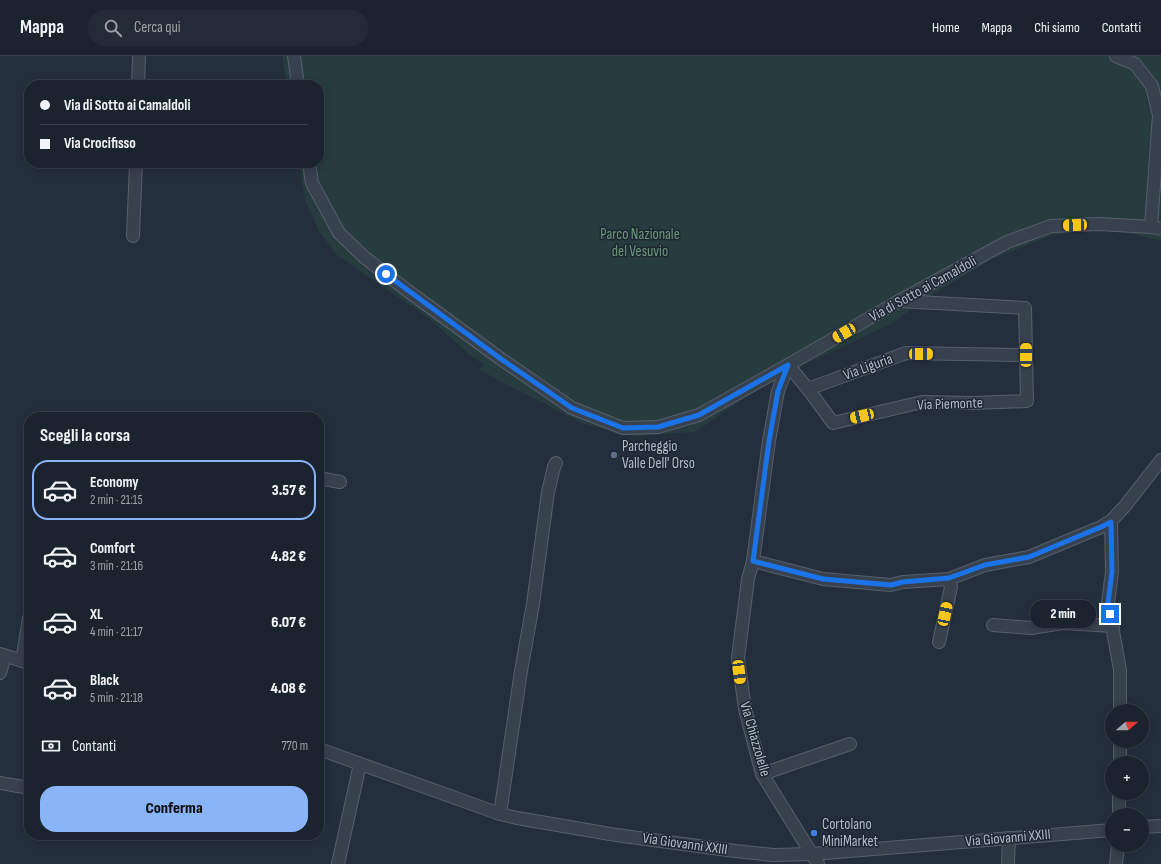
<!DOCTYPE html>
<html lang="it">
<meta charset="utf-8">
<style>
body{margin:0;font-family:"Sofia Sans Condensed",sans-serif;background:#242b36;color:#f1f3f6;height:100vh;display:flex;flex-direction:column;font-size:15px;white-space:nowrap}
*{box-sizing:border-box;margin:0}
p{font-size:13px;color:#a0a4aa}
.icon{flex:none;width:22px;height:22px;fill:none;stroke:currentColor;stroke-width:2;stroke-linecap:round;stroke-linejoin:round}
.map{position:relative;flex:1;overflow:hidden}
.side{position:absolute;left:24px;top:356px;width:300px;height:428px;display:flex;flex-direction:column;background:#1b232e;border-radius:16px;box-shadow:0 2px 10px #0003,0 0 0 1px #39404a}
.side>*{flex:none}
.guide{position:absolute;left:24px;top:24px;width:300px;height:88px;border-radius:16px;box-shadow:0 2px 10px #0003,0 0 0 1px #39404a;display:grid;align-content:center;height:88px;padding:0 16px;background:#1b232e}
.needle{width:26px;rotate:70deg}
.controls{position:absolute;left:1105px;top:648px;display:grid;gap:8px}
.controls a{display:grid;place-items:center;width:44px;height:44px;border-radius:50%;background:#1b232e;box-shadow:0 2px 10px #0003,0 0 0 1px #39404a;font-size:20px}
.end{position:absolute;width:18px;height:18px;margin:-9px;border:5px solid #1a73e8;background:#fff;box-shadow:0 0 0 2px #fff}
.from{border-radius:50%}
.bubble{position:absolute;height:28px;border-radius:14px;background:#1b232e;box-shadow:0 2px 10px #0003,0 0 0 1px #39404a;font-size:13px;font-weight:800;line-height:28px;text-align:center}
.car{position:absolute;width:12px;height:24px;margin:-12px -6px;border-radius:5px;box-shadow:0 0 3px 1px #0007;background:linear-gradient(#f5c518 24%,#345 0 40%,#f5c518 0 76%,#345 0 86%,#f5c518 0)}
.guide b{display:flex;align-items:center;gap:14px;height:38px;font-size:15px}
.guide b+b{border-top:1px solid #39404a}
.guide i{width:10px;height:10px;background:#f1f3f6}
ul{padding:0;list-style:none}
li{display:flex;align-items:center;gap:12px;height:60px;margin:0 8px 6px;padding:0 8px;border:2px solid transparent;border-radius:16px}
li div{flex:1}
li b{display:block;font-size:15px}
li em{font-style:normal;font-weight:800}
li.current{border-color:#8ab4f8}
li>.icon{width:36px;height:36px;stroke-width:1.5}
h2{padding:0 16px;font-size:18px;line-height:48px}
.pay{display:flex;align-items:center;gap:10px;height:44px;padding:0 16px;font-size:15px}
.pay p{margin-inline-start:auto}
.button{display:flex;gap:8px;margin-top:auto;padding:8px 16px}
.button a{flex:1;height:46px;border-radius:16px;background:#8ab4f8;color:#111;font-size:16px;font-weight:800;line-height:46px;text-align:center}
header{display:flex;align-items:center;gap:24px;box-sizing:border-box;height:56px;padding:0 20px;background:#1b232e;border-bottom:1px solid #39404a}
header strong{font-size:19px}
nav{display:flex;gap:22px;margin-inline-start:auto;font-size:14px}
.search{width:280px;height:36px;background:#242b36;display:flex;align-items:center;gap:10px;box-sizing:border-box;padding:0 14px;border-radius:16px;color:#a0a4aa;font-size:15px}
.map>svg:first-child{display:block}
.green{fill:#263c3f}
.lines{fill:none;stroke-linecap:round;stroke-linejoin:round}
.minor-casing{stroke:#565f6c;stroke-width:14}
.minor{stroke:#38414e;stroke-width:12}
.route{stroke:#1a73e8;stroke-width:5}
.service-dot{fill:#5c6f8a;stroke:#1d2633;stroke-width:1.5}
.shop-dot{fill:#3f7fe0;stroke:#1d2633;stroke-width:1.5}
.labels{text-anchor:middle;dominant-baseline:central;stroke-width:3;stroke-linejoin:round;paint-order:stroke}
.park-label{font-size:15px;fill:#6b9a76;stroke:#1d2633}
.street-label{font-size:15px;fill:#b4bcc9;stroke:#1d2633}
.poi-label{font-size:15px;fill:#b4bcc9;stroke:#1d2633;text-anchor:start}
</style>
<header>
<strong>Mappa</strong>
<div class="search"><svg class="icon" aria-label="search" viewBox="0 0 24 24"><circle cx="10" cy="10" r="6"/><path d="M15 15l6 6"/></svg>Cerca qui</div>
<nav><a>Home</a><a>Mappa</a><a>Chi siamo</a><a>Contatti</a></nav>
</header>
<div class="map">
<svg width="1161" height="808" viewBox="0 0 1161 808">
<rect width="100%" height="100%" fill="#242f3e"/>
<path class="green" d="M282 0H1161V185L1119 175 1085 173 1050 180 992 203 917 248 893 267 812 305 772 323 695 376 635 380 584 368 479 314 483 308 470 299 430 263 337 199 319 175 305 144 299 107H319V29H287Z"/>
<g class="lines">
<g class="minor-casing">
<g id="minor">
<path d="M294 0 298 29"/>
<path d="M1116 0 1135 8 1152 30 1159 59 1151 171"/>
<path d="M138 29 139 0"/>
<path d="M309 107 312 127 339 177 364 201 408 235 501 303 572 352 623 372 658 371 699 359 788 309 899 245 1007 186 1051 170 1099 168 1151 171 1161 173"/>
<path d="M133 180 136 107"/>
<path d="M808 333 906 297 1025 299"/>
<path d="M319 422 340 426"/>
<path d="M753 505 823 523 891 529 903 526 949 523 985 509 1029 501 1101 471 1111 465"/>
<path d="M993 569 1031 572 1063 567 1113 570"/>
<path d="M939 586 951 531 949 523"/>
<path d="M0 598 29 607"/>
<path d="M22 605 29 562"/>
<path d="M0 617 5 600"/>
<path d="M1120 655V614L1108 547 1112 516 1111 465 1125 450 1161 404"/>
<path d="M319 693 500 758 517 762 616 779 735 795 773 799 812 798 1112 774"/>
<path d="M1120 707V685"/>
<path d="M762 718 850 688"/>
<path d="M0 727 29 732"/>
<path d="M500 758 521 615 533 548 548 436 554 411 556 407"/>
<path d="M1119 759V737"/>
<path d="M1142 771 1161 770"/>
<path d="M338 808 360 708"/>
<path d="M818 808 762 718 745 653 738 602 748 523 753 505 769 385 778 335 788 309 808 333 833 367 922 346 973 347 1027 345 1025 252 899 245"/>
<path d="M1008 808 1009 782"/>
<path d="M1116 808 1118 789"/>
</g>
</g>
<use href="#minor" class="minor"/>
</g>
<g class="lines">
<path class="route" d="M386 218 501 303 572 352 623 372 658 371 699 359 788 309 778 335 769 385 753 505 823 523 891 529 903 526 949 522 985 509 1029 501 1101 471 1111 466 1112 516 1108 547 1110 558"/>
</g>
<circle class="service-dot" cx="614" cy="399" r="4"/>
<circle class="shop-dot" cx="814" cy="777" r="4"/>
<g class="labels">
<g class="park-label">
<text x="640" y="178">Parco Nazionale<tspan x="640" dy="17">del Vesuvio</tspan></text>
</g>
<g class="street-label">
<text transform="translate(923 233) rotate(-29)">Via di Sotto ai Camaldoli</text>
<text transform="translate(868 311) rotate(-20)">Via Liguria</text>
<text transform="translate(950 348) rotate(-2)">Via Piemonte</text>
<text transform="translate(755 683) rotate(74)">Via Chiazzolelle</text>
<text transform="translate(1008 782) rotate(-5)">Via Giovanni XXIII</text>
<text transform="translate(685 788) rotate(8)">Via Giovanni XXIII</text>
</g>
<g class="poi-label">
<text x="622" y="390">Parcheggio<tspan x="622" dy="17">Valle Dell' Orso</tspan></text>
<text x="822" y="768">Cortolano<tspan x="822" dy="17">MiniMarket</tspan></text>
</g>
</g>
</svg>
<div class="controls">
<a><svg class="needle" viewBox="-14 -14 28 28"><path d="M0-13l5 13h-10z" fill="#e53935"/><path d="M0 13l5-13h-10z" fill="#a0a4aa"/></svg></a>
<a>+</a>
<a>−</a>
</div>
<i class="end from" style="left:386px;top:218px"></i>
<i class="end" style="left:1110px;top:558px"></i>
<div class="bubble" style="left:1030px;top:544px;width:66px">2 min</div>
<i class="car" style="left:1075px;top:169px;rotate:268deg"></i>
<i class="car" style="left:844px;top:277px;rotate:240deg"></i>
<i class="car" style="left:921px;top:298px;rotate:90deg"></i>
<i class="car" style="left:1026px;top:299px;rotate:0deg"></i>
<i class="car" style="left:862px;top:360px;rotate:257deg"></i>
<i class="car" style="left:945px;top:558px;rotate:12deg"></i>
<i class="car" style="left:739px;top:616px;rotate:173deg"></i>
<div class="guide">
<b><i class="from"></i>Via di Sotto ai Camaldoli</b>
<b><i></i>Via Crocifisso</b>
</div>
<section class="side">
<h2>Scegli la corsa</h2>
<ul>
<li class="current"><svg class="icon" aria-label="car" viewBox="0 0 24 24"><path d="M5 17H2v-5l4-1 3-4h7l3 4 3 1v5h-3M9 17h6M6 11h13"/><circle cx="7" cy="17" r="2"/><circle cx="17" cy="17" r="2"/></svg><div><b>Economy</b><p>2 min · 21:15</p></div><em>3.57 €</em></li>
<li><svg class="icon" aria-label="car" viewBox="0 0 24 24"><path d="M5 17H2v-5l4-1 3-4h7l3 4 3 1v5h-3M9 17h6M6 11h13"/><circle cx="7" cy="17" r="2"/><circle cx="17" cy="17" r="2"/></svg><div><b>Comfort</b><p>3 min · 21:16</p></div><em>4.82 €</em></li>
<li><svg class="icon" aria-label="car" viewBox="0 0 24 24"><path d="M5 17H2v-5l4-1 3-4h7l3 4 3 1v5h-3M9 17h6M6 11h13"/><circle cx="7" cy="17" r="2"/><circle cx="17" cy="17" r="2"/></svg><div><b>XL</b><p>4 min · 21:17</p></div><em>6.07 €</em></li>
<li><svg class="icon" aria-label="car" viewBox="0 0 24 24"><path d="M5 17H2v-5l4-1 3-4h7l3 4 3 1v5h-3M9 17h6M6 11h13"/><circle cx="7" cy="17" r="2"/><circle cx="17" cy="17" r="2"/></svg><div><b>Black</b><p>5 min · 21:18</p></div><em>4.08 €</em></li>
</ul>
<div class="pay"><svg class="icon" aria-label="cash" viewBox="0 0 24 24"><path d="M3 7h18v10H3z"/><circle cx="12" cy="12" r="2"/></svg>Contanti<p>770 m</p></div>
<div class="button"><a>Conferma</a></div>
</section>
</div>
